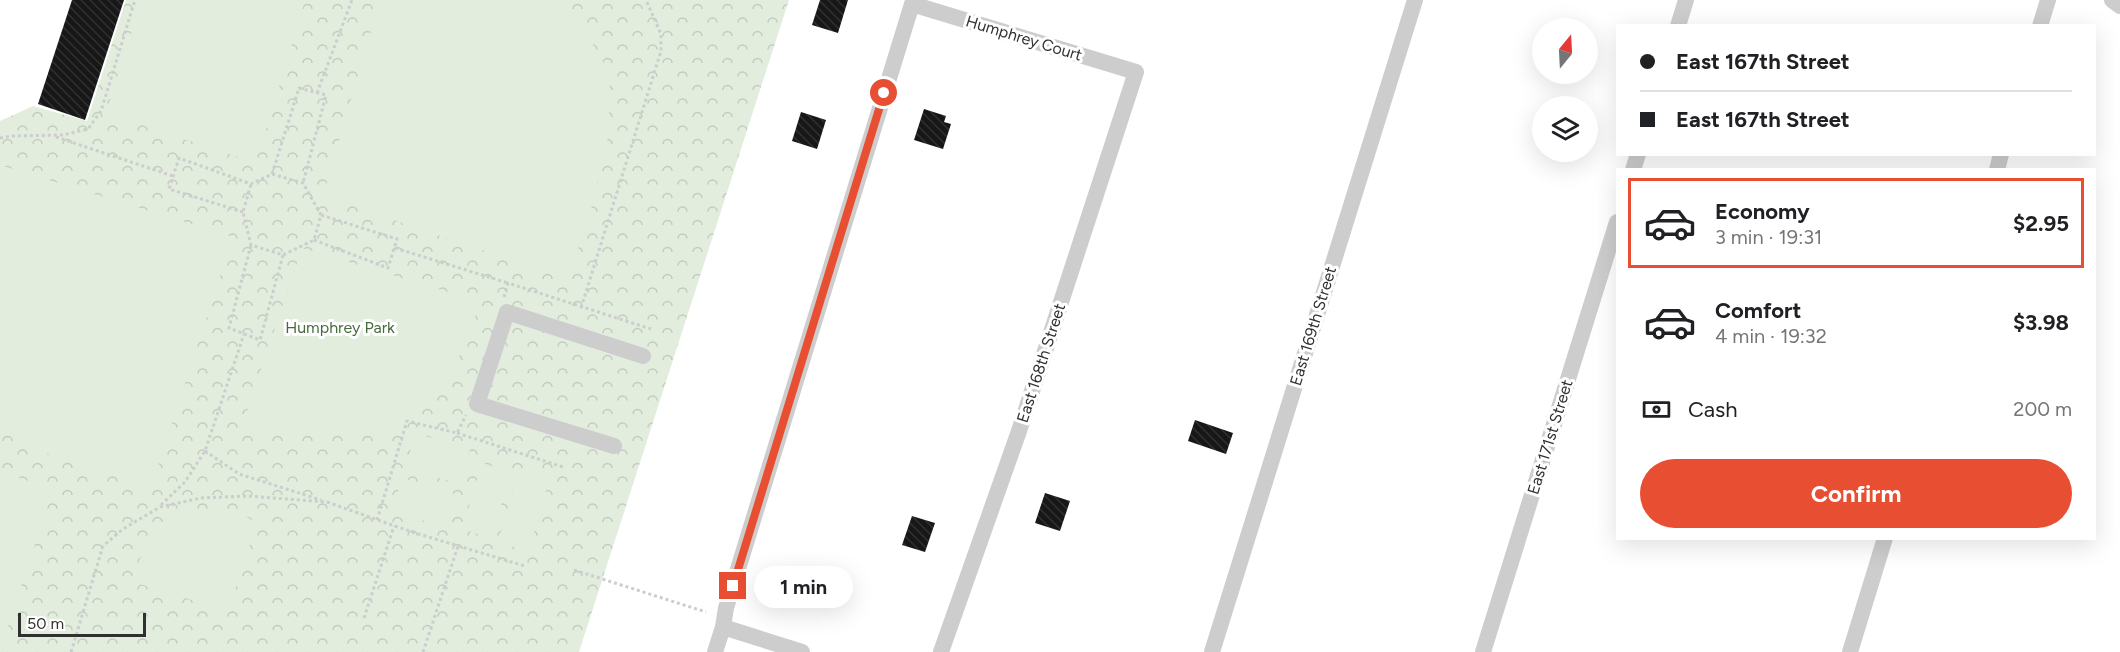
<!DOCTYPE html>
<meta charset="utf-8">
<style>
body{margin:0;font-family:Figtree,sans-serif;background:#f6f6f6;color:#202124;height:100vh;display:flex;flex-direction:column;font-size:22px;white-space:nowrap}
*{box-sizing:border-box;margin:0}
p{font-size:20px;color:#757577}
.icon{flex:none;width:33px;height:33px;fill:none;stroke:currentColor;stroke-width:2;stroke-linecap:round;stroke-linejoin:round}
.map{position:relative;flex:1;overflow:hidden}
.drawer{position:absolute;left:1616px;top:168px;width:480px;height:372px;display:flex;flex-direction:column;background:#fff;border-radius:0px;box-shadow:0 6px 24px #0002}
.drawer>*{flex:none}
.hud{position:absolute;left:1616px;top:24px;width:480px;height:132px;border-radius:0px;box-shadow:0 6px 24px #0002;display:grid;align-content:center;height:132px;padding:0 24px;background:#fff}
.needle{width:39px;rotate:18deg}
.controls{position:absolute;left:1532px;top:18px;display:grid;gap:12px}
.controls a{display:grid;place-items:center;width:66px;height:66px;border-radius:50%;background:#fff;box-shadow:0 6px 24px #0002;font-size:30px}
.scale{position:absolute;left:18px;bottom:15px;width:128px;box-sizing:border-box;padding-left:6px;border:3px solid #303030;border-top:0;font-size:16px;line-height:21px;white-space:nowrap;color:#303030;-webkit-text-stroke:4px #fff;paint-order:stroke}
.end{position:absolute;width:27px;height:27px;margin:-14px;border:8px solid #e84e31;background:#fff;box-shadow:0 0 0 3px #fff}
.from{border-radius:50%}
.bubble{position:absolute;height:42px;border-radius:21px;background:#fff;box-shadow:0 6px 24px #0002;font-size:20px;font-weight:700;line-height:42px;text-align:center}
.hud b{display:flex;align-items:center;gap:21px;height:57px;font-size:22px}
.hud b+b{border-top:2px solid #e0e0e0}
.hud i{width:15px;height:15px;background:#202124}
ul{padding:10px 0 0;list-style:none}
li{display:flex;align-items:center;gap:18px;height:90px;margin:0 12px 9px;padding:0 12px;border:3px solid transparent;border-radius:0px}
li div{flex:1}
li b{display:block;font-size:22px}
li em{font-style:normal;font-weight:700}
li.current{border-color:#e84e31}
li>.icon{width:54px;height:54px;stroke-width:1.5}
.pay{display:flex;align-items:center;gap:15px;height:66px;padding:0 24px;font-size:22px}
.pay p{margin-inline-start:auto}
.primary-button{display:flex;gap:12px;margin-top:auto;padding:12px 24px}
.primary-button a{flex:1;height:69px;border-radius:36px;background:#e84e31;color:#fff;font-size:24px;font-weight:700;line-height:69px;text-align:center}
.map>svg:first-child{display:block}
.park{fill:url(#park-crowns)}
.garden{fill:#e2edde}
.building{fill:url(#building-back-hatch)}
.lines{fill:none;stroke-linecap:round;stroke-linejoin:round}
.path{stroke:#cdcdcd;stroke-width:3;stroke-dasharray:3 3;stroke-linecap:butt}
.minor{stroke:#cdcdcd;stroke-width:16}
.route{stroke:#e84e31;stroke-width:8}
.labels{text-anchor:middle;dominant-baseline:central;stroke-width:6;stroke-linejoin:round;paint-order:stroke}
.street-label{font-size:16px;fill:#303030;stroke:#fff}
.park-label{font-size:16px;fill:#476c3c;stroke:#fff}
</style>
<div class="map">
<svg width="2120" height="652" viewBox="0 0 2120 652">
<defs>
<pattern id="park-crowns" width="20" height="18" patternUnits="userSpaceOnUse" patternTransform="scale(1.5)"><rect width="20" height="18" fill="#e2edde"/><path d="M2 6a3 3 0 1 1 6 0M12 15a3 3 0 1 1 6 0" fill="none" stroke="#c2ccbf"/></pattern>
<pattern id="building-back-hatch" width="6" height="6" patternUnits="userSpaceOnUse" patternTransform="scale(1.5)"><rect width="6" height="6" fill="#171717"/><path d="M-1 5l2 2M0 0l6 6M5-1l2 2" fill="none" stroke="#303030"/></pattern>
</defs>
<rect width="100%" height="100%" fill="#fff"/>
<path class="park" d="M126 0H789L579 652H0V121L33 106 87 121Z"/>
<g class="garden">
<path d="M157 0 305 1 259 153 250 161 106 113 136 19Z"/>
<path d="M380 0H547L588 36 607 69 610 88 608 137 589 218 573 263 570 280 323 196Z"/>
<path d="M0 165 233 237 150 490 115 476 20 444 0 425Z"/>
<path d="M302 248 481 302 445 391 382 434 290 436 240 432Z"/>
<path d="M416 433 470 450 459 484 405 467Z"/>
<path d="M482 463 511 472 491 538 462 529Z"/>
<path d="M0 472 53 489 0 651Z"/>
<path d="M519 472 549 481 528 551 498 542Z"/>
<path d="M402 478 454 494 444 527 392 511Z"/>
<path d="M215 511 245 516 257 523 228 611 130 581 140 559 163 534 186 516Z"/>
</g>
<g class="building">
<path d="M72 0H124L85 120 38 104Z"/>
<path d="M820 0H848L838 33 812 25Z"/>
<path d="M924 109 946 116 944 122 951 124 943 149 914 140Z"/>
<path d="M801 112 826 120 817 149 792 141Z"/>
<path d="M1195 420 1233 433 1226 454 1188 441Z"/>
<path d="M1045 493 1070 501 1060 531 1035 523Z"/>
<path d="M912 516 935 523 925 552 902 545Z"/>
</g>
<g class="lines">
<g class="path">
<path d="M317 93 352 0"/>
<path d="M56 137 173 176"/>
<path d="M0 138 13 136 63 135 88 129 101 111 135 0"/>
<path d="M272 174 299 88 326 95 303 183"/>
<path d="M243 212 169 189 179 158 251 184 272 174 303 183 321 215 314 240 283 255 251 245 243 212 251 184"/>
<path d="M314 240 388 268 397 239 321 215"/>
<path d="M251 245 229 328 260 340 283 255"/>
<path d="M395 248 508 283"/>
<path d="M504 297 508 283 651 329"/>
<path d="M581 308 661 51V34L646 0"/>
<path d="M457 433 563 467"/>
<path d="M205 451 239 474 321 500"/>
<path d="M327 502 412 532 525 566"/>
<path d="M161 505 185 482 205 451 244 334"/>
<path d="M377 520 407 421 457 433 466 415"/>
<path d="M574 570 706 612"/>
<path d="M364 618 394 526"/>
<path d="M71 652 103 546 123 529 160 507 201 498 247 496 327 502"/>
<path d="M423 652 458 546"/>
</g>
<g class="minor">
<path d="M2112 0 2120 6"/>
<path d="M1678 26 1686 0"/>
<path d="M2040 26 2048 0"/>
<path d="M1633 170 1638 154"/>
<path d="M1997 170 2001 154"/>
<path d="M614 446 477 404 507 312 643 356"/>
<path d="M723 627 802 652"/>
<path d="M715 652 723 627 726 608 912 4 1136 72 1019 431 941 652"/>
<path d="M1212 652 1415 0"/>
<path d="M1483 652 1617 222"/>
<path d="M1850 652 1885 538"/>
</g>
</g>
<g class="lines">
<path class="route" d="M733 586 884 93"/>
</g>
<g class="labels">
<g class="street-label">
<text transform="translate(1024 38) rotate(17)">Humphrey Court</text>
<text transform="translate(1313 326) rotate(-73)">East 169th Street</text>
<text transform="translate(1041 363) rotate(-72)">East 168th Street</text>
<text transform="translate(1550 437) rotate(-73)">East 171st Street</text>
</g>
<g class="park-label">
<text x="340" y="327">Humphrey Park</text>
</g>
</g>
</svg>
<div class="controls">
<a><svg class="needle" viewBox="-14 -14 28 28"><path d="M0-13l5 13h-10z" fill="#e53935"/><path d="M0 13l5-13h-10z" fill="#757577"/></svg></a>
<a><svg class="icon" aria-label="layers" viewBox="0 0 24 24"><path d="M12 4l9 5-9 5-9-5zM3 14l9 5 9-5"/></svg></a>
</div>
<div class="scale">50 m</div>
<i class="end from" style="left:884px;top:93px"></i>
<i class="end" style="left:733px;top:586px"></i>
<div class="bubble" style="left:754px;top:566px;width:99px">1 min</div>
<div class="hud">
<b><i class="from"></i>East 167th Street</b>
<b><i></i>East 167th Street</b>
</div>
<section class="drawer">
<ul>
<li class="current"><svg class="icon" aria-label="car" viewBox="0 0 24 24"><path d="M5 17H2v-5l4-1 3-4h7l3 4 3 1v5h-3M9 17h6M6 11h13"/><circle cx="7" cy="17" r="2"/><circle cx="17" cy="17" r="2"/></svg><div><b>Economy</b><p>3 min · 19:31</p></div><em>$2.95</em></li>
<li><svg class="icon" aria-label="car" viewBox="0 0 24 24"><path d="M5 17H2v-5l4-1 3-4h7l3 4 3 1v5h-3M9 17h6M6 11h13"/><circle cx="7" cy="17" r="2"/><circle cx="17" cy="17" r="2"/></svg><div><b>Comfort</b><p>4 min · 19:32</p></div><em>$3.98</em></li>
</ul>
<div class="pay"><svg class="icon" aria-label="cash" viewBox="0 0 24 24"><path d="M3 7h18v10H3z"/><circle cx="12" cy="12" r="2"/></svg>Cash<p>200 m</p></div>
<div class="primary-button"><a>Confirm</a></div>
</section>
</div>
